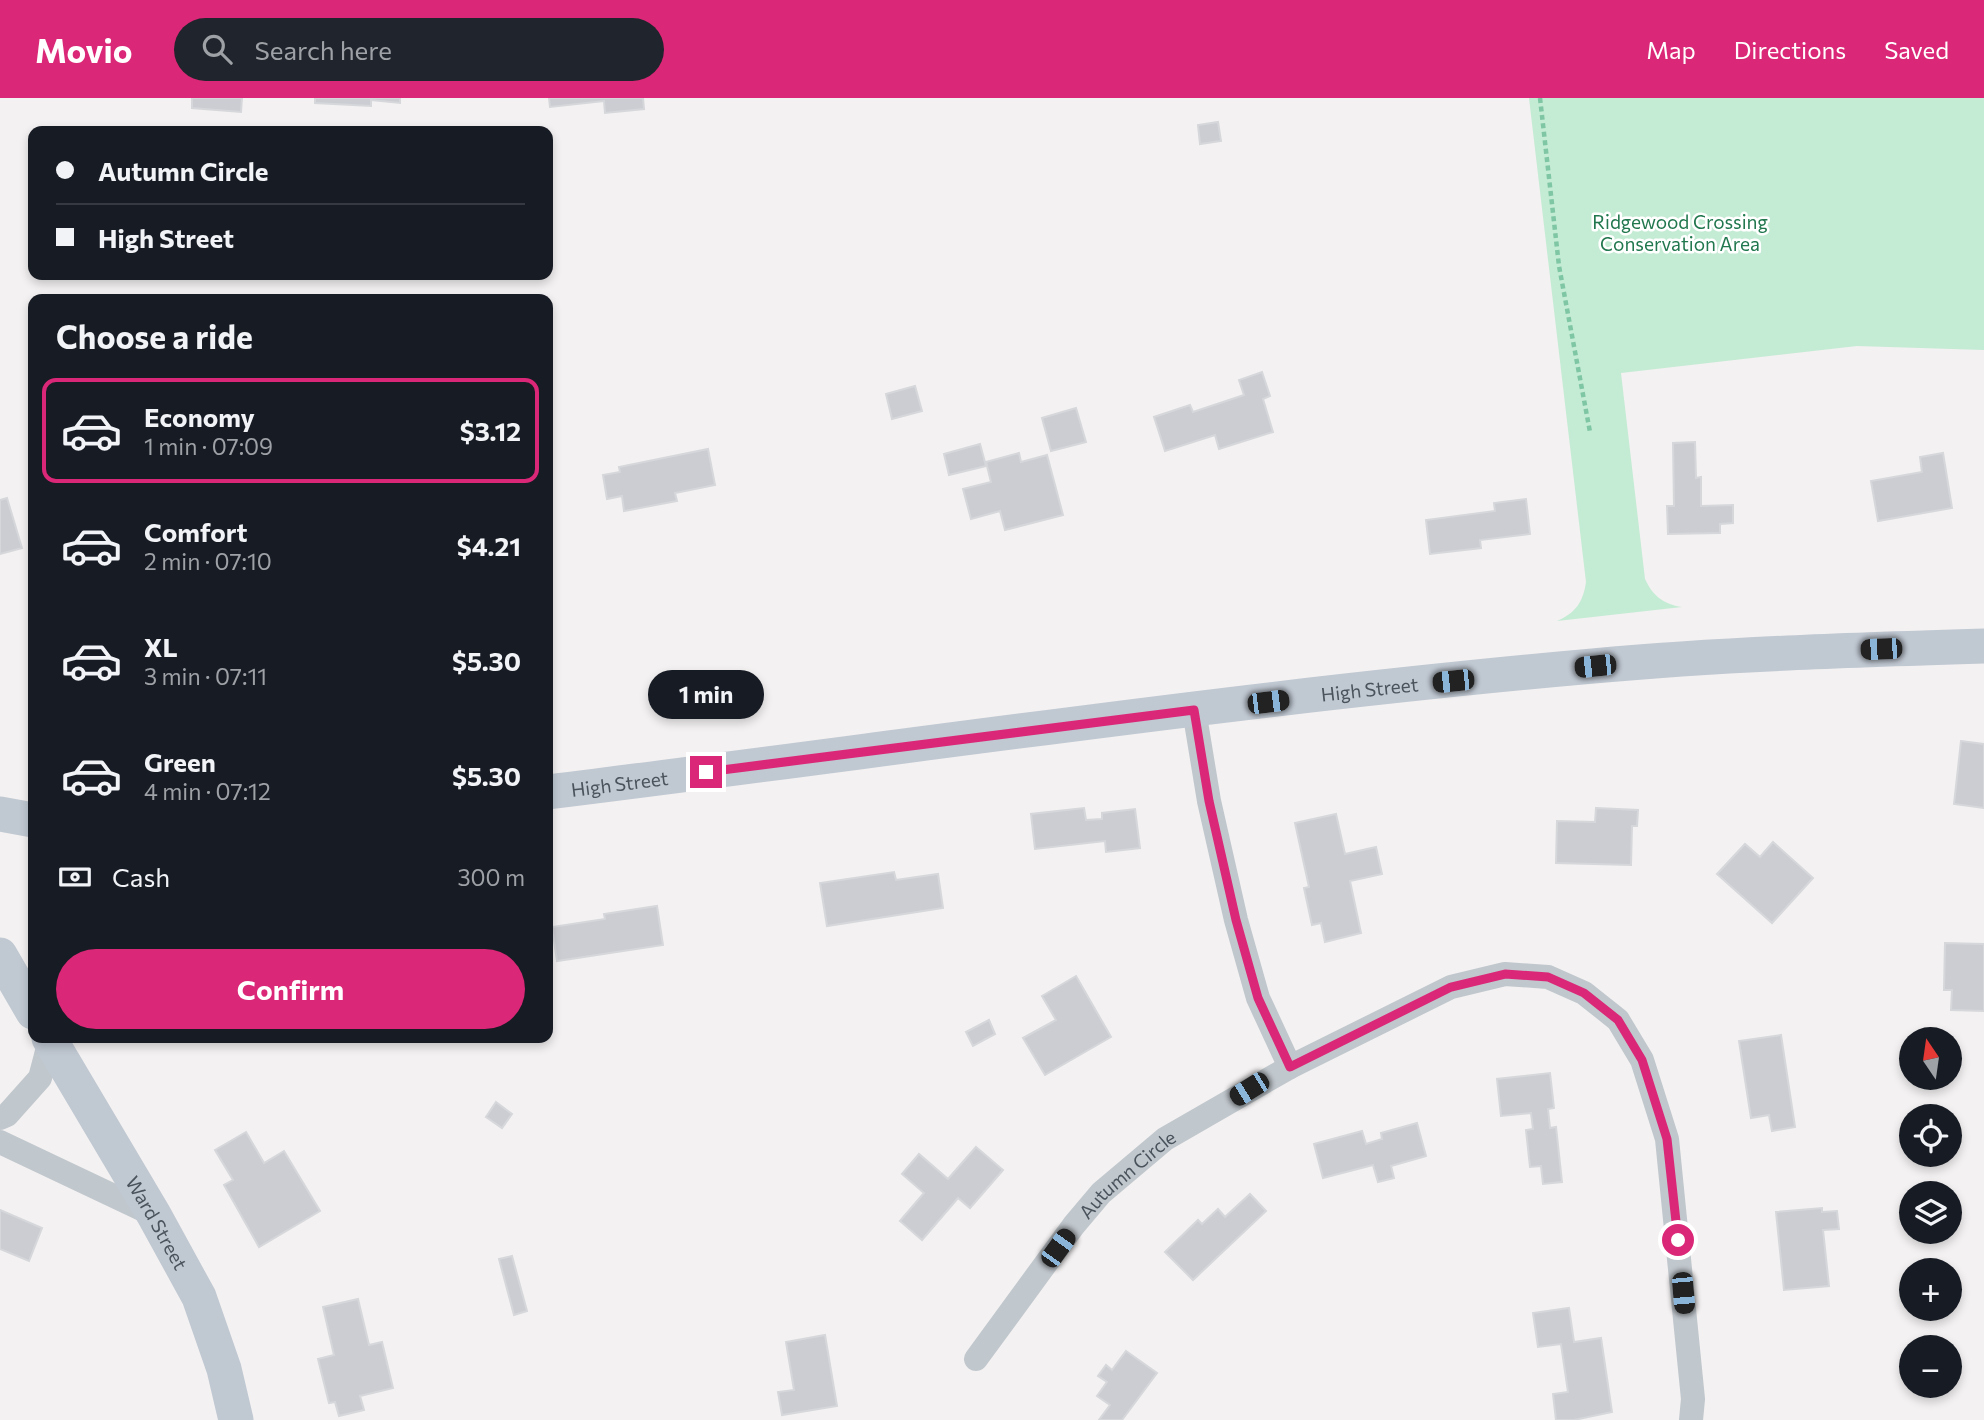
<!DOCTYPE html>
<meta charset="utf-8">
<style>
body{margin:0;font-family:Commissioner,sans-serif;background:#20242c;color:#f1f3f6;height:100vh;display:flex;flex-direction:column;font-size:26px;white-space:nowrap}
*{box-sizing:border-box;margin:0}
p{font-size:23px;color:#9ea1a6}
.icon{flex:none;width:38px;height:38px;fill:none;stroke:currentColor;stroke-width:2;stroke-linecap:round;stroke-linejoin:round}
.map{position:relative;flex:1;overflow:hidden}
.side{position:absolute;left:28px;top:196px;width:525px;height:749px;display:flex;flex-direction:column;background:#171b24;border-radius:14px;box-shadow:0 4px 10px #0003}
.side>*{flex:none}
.hud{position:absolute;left:28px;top:28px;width:525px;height:154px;border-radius:14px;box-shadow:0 4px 10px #0003;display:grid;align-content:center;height:154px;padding:0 28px;background:#171b24}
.needle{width:46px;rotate:347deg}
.fabs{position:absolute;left:1899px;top:929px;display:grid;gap:14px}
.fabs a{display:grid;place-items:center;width:63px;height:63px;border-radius:50%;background:#171b24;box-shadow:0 4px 10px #0003;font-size:35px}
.end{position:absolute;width:32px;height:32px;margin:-16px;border:9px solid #db2777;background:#fff;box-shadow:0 0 0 4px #fff}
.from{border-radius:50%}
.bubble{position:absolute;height:49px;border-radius:24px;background:#171b24;box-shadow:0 4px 10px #0003;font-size:23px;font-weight:700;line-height:49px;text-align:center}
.car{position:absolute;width:21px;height:42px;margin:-21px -10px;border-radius:9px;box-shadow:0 0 5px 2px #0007;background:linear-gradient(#222 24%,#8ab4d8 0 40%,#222 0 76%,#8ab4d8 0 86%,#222 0)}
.hud b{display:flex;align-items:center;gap:24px;height:66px;font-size:26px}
.hud b+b{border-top:2px solid #363941}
.hud i{width:18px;height:18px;background:#f1f3f6}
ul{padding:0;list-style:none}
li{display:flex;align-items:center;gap:21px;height:105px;margin:0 14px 10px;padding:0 14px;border:4px solid transparent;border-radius:14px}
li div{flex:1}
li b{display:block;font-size:26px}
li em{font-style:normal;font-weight:700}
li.active{border-color:#db2777}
li>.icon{width:63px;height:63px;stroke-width:1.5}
h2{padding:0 28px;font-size:32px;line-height:84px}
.pay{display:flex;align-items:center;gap:18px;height:77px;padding:0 28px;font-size:26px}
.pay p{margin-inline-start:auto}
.cta{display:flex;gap:14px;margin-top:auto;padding:14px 28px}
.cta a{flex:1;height:80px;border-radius:42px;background:#db2777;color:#fff;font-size:28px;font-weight:700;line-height:80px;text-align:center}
header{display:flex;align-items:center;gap:42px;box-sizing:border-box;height:98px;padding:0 35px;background:#db2777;color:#fff}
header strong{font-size:33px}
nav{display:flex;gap:38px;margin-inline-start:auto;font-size:24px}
.search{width:490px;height:63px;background:#20242c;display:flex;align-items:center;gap:18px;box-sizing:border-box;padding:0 24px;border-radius:38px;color:#9ea1a6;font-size:26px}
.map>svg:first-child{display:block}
.green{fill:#c4ebd4}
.building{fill:#cbcdd2;stroke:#d5d7db;stroke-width:2}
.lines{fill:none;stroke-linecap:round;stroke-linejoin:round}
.path{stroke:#7fc6a5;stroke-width:4.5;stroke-dasharray:5 3.5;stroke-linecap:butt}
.street{stroke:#c0c7cd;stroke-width:24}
.secondary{stroke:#c0c8d2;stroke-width:35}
.route{stroke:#db2777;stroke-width:9}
.labels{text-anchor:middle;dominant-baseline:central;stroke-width:5;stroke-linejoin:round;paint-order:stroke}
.park-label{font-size:19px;fill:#21774e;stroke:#fff}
.street-label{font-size:19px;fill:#4a535c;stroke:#fff}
</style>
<header>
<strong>Movio</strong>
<div class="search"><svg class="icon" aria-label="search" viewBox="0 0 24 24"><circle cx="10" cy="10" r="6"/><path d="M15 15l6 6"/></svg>Search here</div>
<nav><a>Map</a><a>Directions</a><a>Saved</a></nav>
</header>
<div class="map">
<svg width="1984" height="1322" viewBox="0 0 1984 1322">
<rect width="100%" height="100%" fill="#f3f1f1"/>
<path class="green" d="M1529 0H1984V252L1857 248 1621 275 1645 481C1653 498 1663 506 1682 509L1557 523C1575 515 1583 505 1586 484Z"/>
<g class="building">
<path d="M192 0H242L241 14 192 10Z"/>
<path d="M315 0H400V5L371 2V8L315 5Z"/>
<path d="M549 0H643L644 11 605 15 604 3 550 9Z"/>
<path d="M1218 24 1221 43 1200 46 1198 27Z"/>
<path d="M1262 274 1270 298 1263 301 1273 334 1219 351 1215 337 1165 353 1154 319 1190 307 1193 314 1244 297 1239 282Z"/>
<path d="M915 288 922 313 892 321 886 296Z"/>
<path d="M1076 310 1086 344 1051 353 1042 320Z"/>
<path d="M1695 344 1696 380 1701 379V408L1733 407V425L1720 426V435L1668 436 1667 408H1674L1673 345Z"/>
<path d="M980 346 986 368 949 377 944 356Z"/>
<path d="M708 351 715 387 675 395 677 403 624 413 622 398 607 401 603 377 620 374 619 369Z"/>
<path d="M1019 355 1021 364 1047 357 1063 417 1005 432 1000 413 971 421 963 391 991 384 986 364Z"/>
<path d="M1943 355 1952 410 1878 423 1871 383 1922 374 1920 359Z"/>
<path d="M7 400 22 450 0 456V402Z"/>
<path d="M1526 401 1530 436 1480 442 1481 450 1430 456 1426 422 1495 413 1494 405Z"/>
<path d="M1961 643 1984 646V710L1954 706Z"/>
<path d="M1084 710 1086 722 1102 721V715L1135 711 1140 750 1106 754 1105 743 1035 751 1031 716Z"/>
<path d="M1596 710 1638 712 1637 728H1632L1631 767 1556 765 1557 723 1595 724Z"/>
<path d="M1336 716 1345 756 1376 749 1382 776 1350 783 1361 835 1325 844 1321 825 1312 827 1304 790 1309 789 1295 725Z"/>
<path d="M1773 744 1813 780 1772 825 1717 776 1745 746 1760 759Z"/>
<path d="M894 774 896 782 938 776 943 810 827 828 820 785Z"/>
<path d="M657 808 663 847 557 863 552 829 605 821 604 816Z"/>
<path d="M1945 845 1984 846V913L1951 912 1952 892H1944Z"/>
<path d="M1076 878 1111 939 1045 977 1023 940 1056 922 1042 898Z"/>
<path d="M989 922 995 936 973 948 966 934Z"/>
<path d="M1781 937 1795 1029 1772 1033 1769 1017 1751 1020 1739 943Z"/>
<path d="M1550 975 1554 1010 1548 1011 1550 1030 1556 1029 1562 1084 1543 1086 1541 1068 1530 1069 1526 1032 1533 1031 1531 1015 1501 1018 1497 981Z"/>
<path d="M496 1004 512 1016 502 1030 486 1019Z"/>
<path d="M1417 1025 1426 1058 1391 1068 1394 1080 1378 1084 1373 1067 1323 1080 1314 1046 1362 1033 1366 1046 1382 1041 1381 1035Z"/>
<path d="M246 1034 264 1065 284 1053 320 1113 259 1149 224 1087 233 1082 215 1052Z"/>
<path d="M976 1049 1003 1072 970 1110 958 1100 922 1142 900 1123 924 1095 902 1076 919 1056 948 1081Z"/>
<path d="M1250 1096 1266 1113 1193 1182 1165 1154 1198 1122 1202 1126 1218 1111 1225 1119Z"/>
<path d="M1822 1110V1114L1837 1113 1839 1131 1823 1132 1829 1188 1784 1192 1776 1114Z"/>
<path d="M0 1112 42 1130 29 1163 0 1151Z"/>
<path d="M512 1158 527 1213 514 1217 499 1161Z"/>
<path d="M358 1201 369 1247 382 1244 393 1290 360 1298 364 1312 339 1318 335 1304 329 1305 318 1261 334 1257 323 1209Z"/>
<path d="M1569 1210 1574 1244 1601 1240 1612 1314 1574 1322H1556L1553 1296 1568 1294 1561 1246 1538 1249 1533 1215Z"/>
<path d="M825 1237 837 1308 782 1317 778 1294 794 1292 786 1244Z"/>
<path d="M1126 1253 1157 1275 1122 1322H1099L1110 1307 1097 1298 1107 1284 1098 1278 1106 1267 1112 1272Z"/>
</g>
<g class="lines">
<path class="path" d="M1540 0 1559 168 1590 334"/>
<g class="street">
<path d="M1194 612 1209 703 1236 822 1258 900 1290 969 1451 889 1505 876 1548 879 1584 895 1618 922 1642 962 1667 1041 1693 1301 1691 1322"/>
<path d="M0 1020 7 1017 40 980 50 942"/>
<path d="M0 1044 154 1117"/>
<path id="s1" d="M976 1261 1074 1127 1101 1095 1165 1041 1290 969"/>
</g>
<g class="secondary">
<path id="s2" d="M548 694C896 651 1243 599 1593 568 1723 556 1853 552 1984 548"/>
<path d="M0 716 33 722"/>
<path d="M0 857 33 914"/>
<path id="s3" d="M49 940 154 1117 199 1199 224 1271 236 1322"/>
</g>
</g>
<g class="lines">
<path class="route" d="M706 674 1194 612 1209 703 1236 822 1258 900 1290 969 1451 889 1505 876 1548 879 1584 895 1618 922 1642 962 1667 1041 1678 1142"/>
</g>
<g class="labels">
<g class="park-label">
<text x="1680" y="123">Ridgewood Crossing<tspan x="1680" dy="22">Conservation Area</tspan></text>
</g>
<g class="street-label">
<text stroke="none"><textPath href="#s2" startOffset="828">High Street</textPath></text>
<text stroke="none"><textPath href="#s2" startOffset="72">High Street</textPath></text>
<text stroke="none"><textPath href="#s1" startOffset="240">Autumn Circle</textPath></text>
<text stroke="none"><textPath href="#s3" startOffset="214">Ward Street</textPath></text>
</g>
</g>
</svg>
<div class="fabs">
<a><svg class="needle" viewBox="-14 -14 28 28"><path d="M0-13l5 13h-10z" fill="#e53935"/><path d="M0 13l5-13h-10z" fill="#9ea1a6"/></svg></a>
<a><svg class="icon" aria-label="locate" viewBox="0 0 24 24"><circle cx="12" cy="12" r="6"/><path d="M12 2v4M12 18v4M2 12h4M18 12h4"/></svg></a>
<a><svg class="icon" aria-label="layers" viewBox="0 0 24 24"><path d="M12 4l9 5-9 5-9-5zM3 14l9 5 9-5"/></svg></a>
<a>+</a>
<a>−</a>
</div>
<i class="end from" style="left:1678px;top:1142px"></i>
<i class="end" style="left:706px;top:674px"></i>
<div class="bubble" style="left:648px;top:572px;width:116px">1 min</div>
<i class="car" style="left:1881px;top:551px;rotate:268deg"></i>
<i class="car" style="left:1595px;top:568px;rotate:264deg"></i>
<i class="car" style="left:1453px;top:583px;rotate:264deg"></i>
<i class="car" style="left:1268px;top:604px;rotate:83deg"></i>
<i class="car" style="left:1249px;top:991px;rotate:238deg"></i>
<i class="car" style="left:1058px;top:1150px;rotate:36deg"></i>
<i class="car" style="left:1683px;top:1195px;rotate:175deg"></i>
<div class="hud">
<b><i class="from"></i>Autumn Circle</b>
<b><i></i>High Street</b>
</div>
<section class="side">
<h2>Choose a ride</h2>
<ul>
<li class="active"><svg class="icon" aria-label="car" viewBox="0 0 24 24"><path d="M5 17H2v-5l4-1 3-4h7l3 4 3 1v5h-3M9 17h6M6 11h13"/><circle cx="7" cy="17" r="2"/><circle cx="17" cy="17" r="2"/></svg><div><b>Economy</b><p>1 min · 07:09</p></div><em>$3.12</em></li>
<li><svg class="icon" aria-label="car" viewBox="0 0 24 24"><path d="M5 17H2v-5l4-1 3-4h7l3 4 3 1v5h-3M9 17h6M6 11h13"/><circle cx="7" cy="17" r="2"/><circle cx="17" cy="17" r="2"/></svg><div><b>Comfort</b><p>2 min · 07:10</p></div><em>$4.21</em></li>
<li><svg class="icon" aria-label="car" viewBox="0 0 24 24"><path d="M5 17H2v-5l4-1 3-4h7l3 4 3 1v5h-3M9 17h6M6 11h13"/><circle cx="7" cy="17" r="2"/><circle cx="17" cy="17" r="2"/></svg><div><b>XL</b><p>3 min · 07:11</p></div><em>$5.30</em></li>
<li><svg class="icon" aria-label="car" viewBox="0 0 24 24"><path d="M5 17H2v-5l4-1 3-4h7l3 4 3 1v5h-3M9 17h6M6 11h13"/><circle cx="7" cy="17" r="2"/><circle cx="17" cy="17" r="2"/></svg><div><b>Green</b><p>4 min · 07:12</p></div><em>$5.30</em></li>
</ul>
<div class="pay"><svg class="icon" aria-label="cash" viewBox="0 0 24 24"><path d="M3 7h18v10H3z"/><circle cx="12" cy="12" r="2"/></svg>Cash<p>300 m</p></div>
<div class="cta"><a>Confirm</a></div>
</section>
</div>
